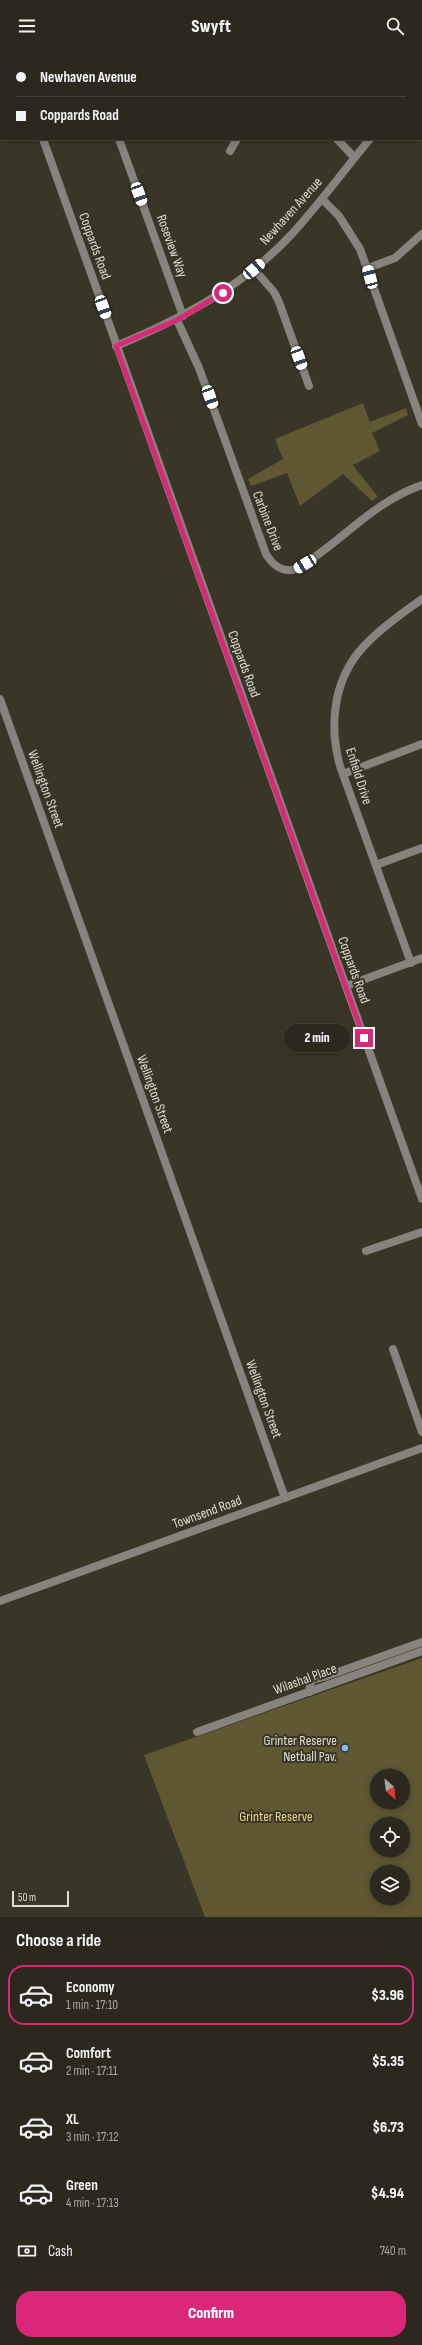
<!DOCTYPE html>
<meta charset="utf-8">
<style>
body{margin:0;font-family:"Sofia Sans Condensed",sans-serif;background:#343026;color:#f1f3f6;height:100vh;display:flex;flex-direction:column;font-size:15px;white-space:nowrap}
*{box-sizing:border-box;margin:0}
p{font-size:13px;color:#a6a6a4}
.icon{flex:none;width:22px;height:22px;fill:none;stroke:currentColor;stroke-width:2;stroke-linecap:round;stroke-linejoin:round}
.map{position:relative;height:1865px;overflow:hidden}
.panel{display:flex;flex-direction:column;background:#2c281d;flex:1}
.panel>*{flex:none}
.guide{position:absolute;left:0px;top:0px;width:422px;height:88px;box-shadow:0 2px 10px #0003,0 0 0 1px #48443b;display:grid;align-content:center;height:88px;padding:0 16px;background:#2c281d}
.needle{width:26px;rotate:152deg}
.tools{position:absolute;left:370px;top:1717px;display:grid;gap:8px}
.tools a{display:grid;place-items:center;width:40px;height:40px;border-radius:50%;background:#2c281d;box-shadow:0 2px 10px #0003,0 0 0 1px #48443b;font-size:20px}
.scale{position:absolute;left:12px;bottom:10px;width:57px;box-sizing:border-box;padding-left:4px;border:2px solid #dfddd3;border-top:0;font-size:11px;line-height:14px;white-space:nowrap;color:#dfddd3;-webkit-text-stroke:3px #3a3627;paint-order:stroke}
.end{position:absolute;width:18px;height:18px;margin:-9px;border:5px solid #db2777;background:#fff;box-shadow:0 0 0 2px #fff}
.from{border-radius:50%}
.bubble{position:absolute;height:28px;border-radius:14px;background:#2c281d;box-shadow:0 2px 10px #0003,0 0 0 1px #48443b;font-size:13px;font-weight:800;line-height:28px;text-align:center}
.car{position:absolute;width:12px;height:24px;margin:-12px -6px;border-radius:5px;box-shadow:0 0 3px 1px #0007;background:linear-gradient(#fff 24%,#345 0 40%,#fff 0 76%,#345 0 86%,#fff 0)}
.guide b{display:flex;align-items:center;gap:14px;height:38px;font-size:15px}
.guide b+b{border-top:1px solid #48443b}
.guide i{width:10px;height:10px;background:#f1f3f6}
ul{padding:0;list-style:none}
li{display:flex;align-items:center;gap:12px;height:60px;margin:0 8px 6px;padding:0 8px;border:2px solid transparent;border-radius:16px}
li div{flex:1}
li b{display:block;font-size:15px}
li em{font-style:normal;font-weight:800}
li.current{border-color:#db2777}
li>.icon{width:36px;height:36px;stroke-width:1.5}
h2{padding:0 16px;font-size:18px;line-height:48px}
.pay{display:flex;align-items:center;gap:10px;height:44px;padding:0 16px;font-size:15px}
.pay p{margin-inline-start:auto}
.button{display:flex;gap:8px;margin-top:auto;padding:8px 16px}
.button a{flex:1;height:46px;border-radius:16px;background:#db2777;color:#fff;font-size:16px;font-weight:800;line-height:46px;text-align:center}
header{display:flex;justify-content:space-between;align-items:center;height:52px;padding:0 16px;background:#2c281d;font-size:18px;font-weight:800}
.map>svg:first-child{display:block}
.green{fill:#605833;fill-rule:evenodd}
.lines{fill:none;stroke-linecap:round;stroke-linejoin:round}
.minor{stroke:#86847c;stroke-width:8}
.tertiary{stroke:#86847c;stroke-width:8}
.route{stroke:#db2777;stroke-width:5}
.poi-dot{fill:#7cbef9;stroke:#3a3627;stroke-width:1.5}
.labels{text-anchor:middle;dominant-baseline:central;stroke-width:4;stroke-linejoin:round;paint-order:stroke}
.street-label{font-size:14px;fill:#dfddd3;stroke:#3a3627}
.poi-label{font-size:14px;fill:#dfddd3;stroke:#3a3627;text-anchor:end}
.park-label{font-size:14px;fill:#ebd781;stroke:#3a3627}
</style>
<header><svg class="icon" aria-label="menu" viewBox="0 0 24 24"><path d="M4 6h16M4 12h16M4 18h16"/></svg>Swyft<svg class="icon" aria-label="search" viewBox="0 0 24 24"><circle cx="10" cy="10" r="6"/><path d="M15 15l6 6"/></svg></header>
<div class="map">
<svg width="422" height="1865" viewBox="0 0 422 1865">
<rect width="100%" height="100%" fill="#3a3627"/>
<g class="green">
<path d="M363 351 370 370 406 356 408 363 372 381 380 399 353 413 378 445 372 449 343 422 300 454 287 421 251 434 248 427 283 407 275 387Z"/>
<path d="M422 1606V1865H205L144 1703ZM377 1724H403V1750H377ZM377 1772H403V1798H377ZM377 1820H403V1846H377Z"/>
</g>
<g class="lines">
<g class="minor">
<path d="M254 0 255 1"/>
<path d="M164 1 165 0"/>
<path d="M119 87 183 264"/>
<path d="M337 87 354 105"/>
<path d="M230 99 237 87"/>
<path d="M322 147 339 164 360 197 422 372"/>
<path d="M368 216 395 206 422 182"/>
<path d="M254 217 274 240 279 250 309 334"/>
<path d="M177 268 199 316 266 502C274 515 283 521 297 517 340 491 374 449 422 433"/>
<path d="M0 647 285 1446"/>
<path d="M343 722 422 692"/>
<path d="M376 813 422 796"/>
<path d="M411 911 340 714C328 670 334 622 369 589 385 573 404 560 422 547"/>
<path d="M366 1199 422 1180"/>
<path d="M393 1297 422 1380"/>
<path d="M309 1640 311 1628 327 1624 422 1590"/>
<path d="M197 1680 422 1599"/>
</g>
<g class="tertiary">
<path d="M12 0V1"/>
<path d="M421 45 422 44"/>
<path d="M43 87 422 1147"/>
<path d="M116 294C181 267 242 235 290 184 319 153 343 119 370 87"/>
<path d="M346 934 422 906"/>
<path d="M0 1549 422 1396"/>
</g>
</g>
<g class="lines">
<path class="route" d="M223 241 177 268 116 294 364 986"/>
</g>
<circle class="poi-dot" cx="345" cy="1696" r="4"/>
<g class="labels">
<g class="street-label">
<text transform="translate(291 159) rotate(-48)">Newhaven Avenue</text>
<text transform="translate(95 194) rotate(70)">Coppards Road</text>
<text transform="translate(172 194) rotate(70)">Roseview Way</text>
<text transform="translate(268 469) rotate(69)">Carbine Drive</text>
<text transform="translate(244 612) rotate(70)">Coppards Road</text>
<text transform="translate(359 724) rotate(72)">Enfield Drive</text>
<text transform="translate(46 737) rotate(70)">Wellington Street</text>
<text transform="translate(354 918) rotate(70)">Coppards Road</text>
<text transform="translate(155 1042) rotate(70)">Wellington Street</text>
<text transform="translate(264 1347) rotate(70)">Wellington Street</text>
<text transform="translate(207 1460) rotate(-20)">Townsend Road</text>
<text transform="translate(305 1627) rotate(-20)">Wilashal Place</text>
</g>
<g class="poi-label">
<text x="337" y="1688">Grinter Reserve<tspan x="337" dy="16">Netball Pav.</tspan></text>
</g>
<g class="park-label">
<text x="276" y="1764">Grinter Reserve</text>
</g>
</g>
</svg>
<div class="tools">
<a><svg class="needle" viewBox="-14 -14 28 28"><path d="M0-13l5 13h-10z" fill="#e53935"/><path d="M0 13l5-13h-10z" fill="#a6a6a4"/></svg></a>
<a><svg class="icon" aria-label="locate" viewBox="0 0 24 24"><circle cx="12" cy="12" r="6"/><path d="M12 2v4M12 18v4M2 12h4M18 12h4"/></svg></a>
<a><svg class="icon" aria-label="layers" viewBox="0 0 24 24"><path d="M12 4l9 5-9 5-9-5zM3 14l9 5 9-5"/></svg></a>
</div>
<div class="scale">50 m</div>
<i class="end from" style="left:223px;top:241px"></i>
<i class="end" style="left:364px;top:986px"></i>
<div class="bubble" style="left:284px;top:972px;width:66px">2 min</div>
<i class="car" style="left:139px;top:142px;rotate:160deg"></i>
<i class="car" style="left:254px;top:217px;rotate:49deg"></i>
<i class="car" style="left:370px;top:225px;rotate:345deg"></i>
<i class="car" style="left:103px;top:255px;rotate:160deg"></i>
<i class="car" style="left:299px;top:306px;rotate:160deg"></i>
<i class="car" style="left:210px;top:345px;rotate:160deg"></i>
<i class="car" style="left:305px;top:512px;rotate:239deg"></i>
<div class="guide">
<b><i class="from"></i>Newhaven Avenue</b>
<b><i></i>Coppards Road</b>
</div>
</div>
<section class="panel">
<h2>Choose a ride</h2>
<ul>
<li class="current"><svg class="icon" aria-label="car" viewBox="0 0 24 24"><path d="M5 17H2v-5l4-1 3-4h7l3 4 3 1v5h-3M9 17h6M6 11h13"/><circle cx="7" cy="17" r="2"/><circle cx="17" cy="17" r="2"/></svg><div><b>Economy</b><p>1 min · 17:10</p></div><em>$3.96</em></li>
<li><svg class="icon" aria-label="car" viewBox="0 0 24 24"><path d="M5 17H2v-5l4-1 3-4h7l3 4 3 1v5h-3M9 17h6M6 11h13"/><circle cx="7" cy="17" r="2"/><circle cx="17" cy="17" r="2"/></svg><div><b>Comfort</b><p>2 min · 17:11</p></div><em>$5.35</em></li>
<li><svg class="icon" aria-label="car" viewBox="0 0 24 24"><path d="M5 17H2v-5l4-1 3-4h7l3 4 3 1v5h-3M9 17h6M6 11h13"/><circle cx="7" cy="17" r="2"/><circle cx="17" cy="17" r="2"/></svg><div><b>XL</b><p>3 min · 17:12</p></div><em>$6.73</em></li>
<li><svg class="icon" aria-label="car" viewBox="0 0 24 24"><path d="M5 17H2v-5l4-1 3-4h7l3 4 3 1v5h-3M9 17h6M6 11h13"/><circle cx="7" cy="17" r="2"/><circle cx="17" cy="17" r="2"/></svg><div><b>Green</b><p>4 min · 17:13</p></div><em>$4.94</em></li>
</ul>
<div class="pay"><svg class="icon" aria-label="cash" viewBox="0 0 24 24"><path d="M3 7h18v10H3z"/><circle cx="12" cy="12" r="2"/></svg>Cash<p>740 m</p></div>
<div class="button"><a>Confirm</a></div>
</section>
